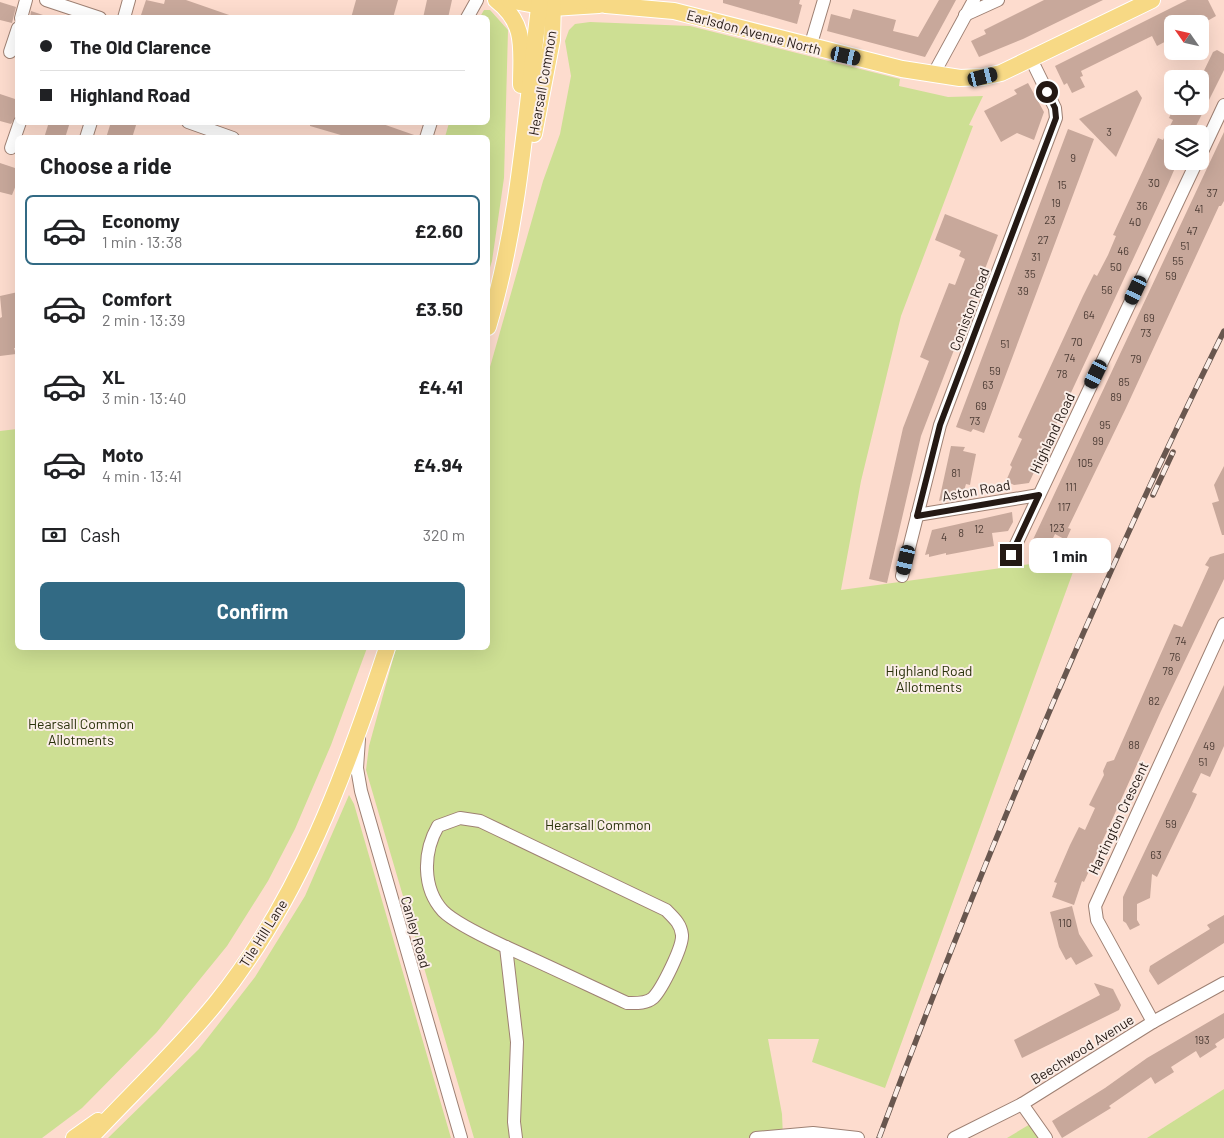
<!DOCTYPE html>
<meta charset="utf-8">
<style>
body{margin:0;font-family:Barlow,sans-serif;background:#f2f2f2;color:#202124;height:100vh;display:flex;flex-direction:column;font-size:19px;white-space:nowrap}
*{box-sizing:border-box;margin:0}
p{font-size:16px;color:#757577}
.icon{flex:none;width:28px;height:28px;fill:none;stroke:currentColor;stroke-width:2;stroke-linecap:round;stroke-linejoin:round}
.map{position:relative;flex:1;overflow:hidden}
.details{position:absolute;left:15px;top:135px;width:475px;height:515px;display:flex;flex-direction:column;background:#fff;border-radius:8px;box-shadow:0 5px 20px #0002}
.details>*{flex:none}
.guide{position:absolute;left:15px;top:15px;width:475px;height:110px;border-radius:8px;box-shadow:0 5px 20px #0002;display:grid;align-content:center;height:110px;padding:0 25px;background:#fff}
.needle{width:32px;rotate:304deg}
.fabs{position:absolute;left:1164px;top:15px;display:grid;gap:10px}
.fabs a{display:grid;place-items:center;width:45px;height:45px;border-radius:8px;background:#fff;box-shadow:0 5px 20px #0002;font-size:25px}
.end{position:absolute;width:22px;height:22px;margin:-11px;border:6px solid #241914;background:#fff;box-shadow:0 0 0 2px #fff}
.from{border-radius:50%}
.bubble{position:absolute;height:35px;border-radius:8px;background:#fff;box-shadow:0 5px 20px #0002;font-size:16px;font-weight:700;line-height:35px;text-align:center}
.car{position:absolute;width:15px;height:30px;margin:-15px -8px;border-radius:6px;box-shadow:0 0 4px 1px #0007;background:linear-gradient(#222 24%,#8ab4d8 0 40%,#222 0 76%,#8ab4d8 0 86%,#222 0)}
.guide b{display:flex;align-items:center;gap:18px;height:48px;font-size:19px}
.guide b+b{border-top:1px solid #e0e0e0}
.guide i{width:12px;height:12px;background:#202124}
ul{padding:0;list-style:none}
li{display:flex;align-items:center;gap:15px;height:70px;margin:0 10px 8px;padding:0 15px;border:2px solid transparent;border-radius:8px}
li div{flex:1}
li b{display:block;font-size:19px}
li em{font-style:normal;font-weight:700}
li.active{border-color:#326a84}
li>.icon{width:45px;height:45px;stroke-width:1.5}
h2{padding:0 25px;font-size:22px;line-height:60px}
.pay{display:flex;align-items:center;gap:12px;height:55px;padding:0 25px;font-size:19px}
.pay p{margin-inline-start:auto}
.button{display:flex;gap:10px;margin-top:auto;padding:10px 25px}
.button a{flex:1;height:58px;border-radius:8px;background:#326a84;color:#fff;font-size:20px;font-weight:700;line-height:58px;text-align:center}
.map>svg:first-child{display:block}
.green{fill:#cddf93}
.building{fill:#c8a89b}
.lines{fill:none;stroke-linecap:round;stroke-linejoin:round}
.minor-casing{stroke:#9e8073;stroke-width:14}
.major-casing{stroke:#fff;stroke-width:18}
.minor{stroke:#fff;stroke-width:12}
.major{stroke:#f7d985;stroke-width:16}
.rail-casing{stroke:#69574f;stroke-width:5.5}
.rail{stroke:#fbeee8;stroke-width:4;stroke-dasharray:11;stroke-linecap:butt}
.route{stroke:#241914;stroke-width:6}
.labels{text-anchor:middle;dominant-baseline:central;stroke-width:4;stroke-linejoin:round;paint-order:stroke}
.number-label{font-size:11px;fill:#4d3d36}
.street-label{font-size:14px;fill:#241914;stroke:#fbeee8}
.park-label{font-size:14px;fill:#29310a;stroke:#fbeee8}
</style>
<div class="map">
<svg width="1224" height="1138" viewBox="0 0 1224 1138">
<rect width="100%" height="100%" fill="#fddcce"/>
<g class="green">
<path d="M484 10H490L508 30 504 178 492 261 488 274V138L445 137 449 123 488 122V18L480 17Z"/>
<path d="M590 22 690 26 900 79 899 86 948 97 983 96 969 125 973 126 901 316 861 481 841 590 1045 562 1073 572 885 1088 812 1062 819 1039H768L782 1114 783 1138H474L366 770 369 746 396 648H488V374L543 181 560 134 571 76 565 41 569 30 575 24Z"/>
<path d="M17 429 18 648H367L331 745 295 829 268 881 227 946 157 1032 82 1108 42 1138H0V431Z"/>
<path d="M349 795 354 804 451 1138H108L199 1049 255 977 305 896Z"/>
<path d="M1224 1089V1138H1147Z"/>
<path d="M1037 1120 1051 1138H1007Z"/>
</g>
<g class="building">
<path d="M146 0 164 4 165 0H186L232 16 231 18H149L141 15Z"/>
<path d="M356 0H398L393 18H351Z"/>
<path d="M427 0H452L448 18H423Z"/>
<path d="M723 0H800L799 4 802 5 797 24 723 3Z"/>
<path d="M939 0H956L925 57 827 31 831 14 850 19 853 9 896 20 893 31 918 37Z"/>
<path d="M1044 0H1103L1023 39 979 57 971 41 986 34 984 30Z"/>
<path d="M1187 0H1208L1216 16 1202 24H1172V38L1157 46 1152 36 1081 71 1083 76 1080 77 1085 87 1072 93 1067 83 1064 85 1055 66Z"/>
<path d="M0 2 16 7 12 23 0 20Z"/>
<path d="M31 11 43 15V18H30Z"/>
<path d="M1217 50 1224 54V70L1192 134H1172V161H1178L1168 184 1029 483 1014 485 1006 481 1012 467 1010 465 1022 439 1018 437 1083 296 1094 274 1097 276 1108 255 1116 236 1113 235 1158 138 1163 140 1173 120 1169 118 1174 106H1200V79L1213 52Z"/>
<path d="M1028 83 1044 112 1034 140 1017 133 1001 142 984 111 1017 94 1014 90Z"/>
<path d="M1137 90 1142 98 1116 157 1079 119Z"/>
<path d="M0 94 18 100V114L11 124 0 121Z"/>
<path d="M49 122H70L65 138H44Z"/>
<path d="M111 122H137L132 138H106Z"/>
<path d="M310 122 380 123 417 136 351 138 310 126Z"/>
<path d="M1068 129 1094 139 984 433 973 429 971 432 956 427Z"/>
<path d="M1224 132V201L1221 206H1219L1126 408 1068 528 1071 529 1066 540 1055 534 1046 553 1030 546Z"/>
<path d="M0 163 18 169V185H16L12 195 0 192Z"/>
<path d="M945 214 998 235 921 436 887 583 869 579 903 428 929 361 920 357 929 334 949 283 955 285 965 259 959 256 961 251 935 240Z"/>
<path d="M18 292V348H14L16 354 0 356V318L2 317 0 296Z"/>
<path d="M951 446 965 447 963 451 976 454 971 479 970 485 966 484 963 494 939 501Z"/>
<path d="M1224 466V535H1222L1212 503 1219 501 1214 485Z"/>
<path d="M1012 512 1013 522 1008 531 992 533 994 546 946 555V553L929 557V554L925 555 932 530Z"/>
<path d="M1224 553V579L1161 711 1084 882 1082 881 1074 905 1052 897 1057 883 1054 882 1070 845 1079 827 1085 830 1095 808 1089 805 1104 775 1103 771 1107 762 1114 760 1174 624 1182 627 1209 567 1205 565 1210 557Z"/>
<path d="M1224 685V746L1210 777 1201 773 1192 792 1197 794 1192 805 1157 877 1152 874 1150 898 1137 904V920L1140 925 1130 930 1126 923 1123 921V897Z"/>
<path d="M1072 906 1079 934 1093 956 1076 965 1071 957 1066 960 1059 947 1050 912Z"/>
<path d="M1224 915V943L1158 985 1149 971 1150 966 1210 929 1207 925Z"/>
<path d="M1094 983 1113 989 1121 1005 1119 1010 1022 1058 1014 1040 1100 995Z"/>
<path d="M1224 1013V1038L1215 1044 1217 1047 1200 1058 1196 1051 1171 1067 1174 1072 1155 1084 1151 1077 1109 1106 1111 1108 1062 1138 1052 1121 1105 1088 1147 1058Z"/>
</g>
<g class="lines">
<g class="minor-casing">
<g id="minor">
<path d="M46 0 100 18"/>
<path d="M965 15 998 0"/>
<path d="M21 18 26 0"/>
<path d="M124 18 129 0"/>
<path d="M467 18 477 0"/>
<path d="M810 47 824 0"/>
<path d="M10 52 18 28"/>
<path d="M933 75 974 0"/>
<path d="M188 122 233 138"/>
<path d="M86 138 91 122"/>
<path d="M426 138 431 122"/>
<path d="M11 148 20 122"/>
<path d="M1200 156 1224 105"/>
<path d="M917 515 1039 495"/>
<path d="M1011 555 1197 161"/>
<path d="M902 576 940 425 1056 118 1055 108 1031 59"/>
<path d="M359 739 357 768 361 791 461 1138"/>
<path d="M460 818 480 821 666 910C674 918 681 924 682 935 683 947 662 989 653 998 646 1004 635 1003 627 1003 586 984 546 965 506 947 489 939 456 924 443 911 422 888 423 852 438 826Z"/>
<path d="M506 947 517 1042 514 1122 516 1138"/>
<path d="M1153 1022 1097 920 1095 906 1224 624"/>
<path d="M1022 1104 1046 1138"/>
<path d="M756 1138 813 1133 858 1138"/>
<path d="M954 1138 1022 1104 1153 1022 1224 983"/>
</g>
</g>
<g class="major-casing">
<g id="major">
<path d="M496 0C527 24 521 49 521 85"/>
<path d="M509 0 552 8 599 5"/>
<path d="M587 0 606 5 674 11 902 69 960 78 983 77 1001 73 1152 0"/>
<path d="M534 134 552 40 553 0"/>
<path d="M488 327C520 221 526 110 540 0"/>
<path d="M74 1138 98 1121"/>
<path d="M90 1138C132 1093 177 1051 216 1003 300 899 346 772 387 648"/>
</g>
</g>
<use href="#minor" class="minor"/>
<use href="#major" class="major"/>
<g class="rail-casing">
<g id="rail">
<path d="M1153 495 1173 452"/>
<path d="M879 1138C982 863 1094 594 1224 331"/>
</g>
</g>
<use href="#rail" class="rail"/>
</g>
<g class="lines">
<path class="route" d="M1011 555 1039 495 917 516 940 425 1056 118 1055 108 1047 92"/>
</g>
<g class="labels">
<g class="number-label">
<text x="1109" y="131">3</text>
<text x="1073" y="157">9</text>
<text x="1154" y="182">30</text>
<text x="1062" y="184">15</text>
<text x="1212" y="192">37</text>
<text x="1056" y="202">19</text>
<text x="1142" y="205">36</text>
<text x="1199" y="208">41</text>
<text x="1050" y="219">23</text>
<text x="1135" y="221">40</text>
<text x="1192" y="230">47</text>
<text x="1043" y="239">27</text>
<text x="1185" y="245">51</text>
<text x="1123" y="250">46</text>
<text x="1036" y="256">31</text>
<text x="1178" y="260">55</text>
<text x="1116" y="266">50</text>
<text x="1030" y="273">35</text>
<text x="1171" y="275">59</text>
<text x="1107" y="289">56</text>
<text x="1023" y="290">39</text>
<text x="1089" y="314">64</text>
<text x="1149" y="317">69</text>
<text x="1146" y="332">73</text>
<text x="1077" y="341">70</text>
<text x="1005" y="343">51</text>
<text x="1070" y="357">74</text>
<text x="1136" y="358">79</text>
<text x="995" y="370">59</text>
<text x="1062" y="373">78</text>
<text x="1124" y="381">85</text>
<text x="988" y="384">63</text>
<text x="1116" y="396">89</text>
<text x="981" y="405">69</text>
<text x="975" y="420">73</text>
<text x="1105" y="424">95</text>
<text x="1098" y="440">99</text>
<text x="1085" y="462">105</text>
<text x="956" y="472">81</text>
<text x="1071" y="486">111</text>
<text x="1064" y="506">117</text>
<text x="1057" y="527">123</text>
<text x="979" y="528">12</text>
<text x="961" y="532">8</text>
<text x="944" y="536">4</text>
<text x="1181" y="640">74</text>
<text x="1175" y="656">76</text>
<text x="1168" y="670">78</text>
<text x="1154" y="700">82</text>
<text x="1134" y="744">88</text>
<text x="1209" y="745">49</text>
<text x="1203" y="761">51</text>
<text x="1171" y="823">59</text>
<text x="1156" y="854">63</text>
<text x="1065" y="922">110</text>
<text x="1202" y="1039">193</text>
</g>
<g class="street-label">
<text transform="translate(754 32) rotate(15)">Earlsdon Avenue North</text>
<text transform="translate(542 83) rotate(-80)">Hearsall Common</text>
<text transform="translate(969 309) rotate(-69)">Coniston Road</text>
<text transform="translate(1052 433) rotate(-65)">Highland Road</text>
<text transform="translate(976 490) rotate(-10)">Aston Road</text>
<text transform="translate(1118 818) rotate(-65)">Hartington Crescent</text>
<text transform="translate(416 932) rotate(74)">Canley Road</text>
<text transform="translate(263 933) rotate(-58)">Tile Hill Lane</text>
<text transform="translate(1082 1049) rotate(-32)">Beechwood Avenue</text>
</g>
<g class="park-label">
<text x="929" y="670">Highland Road<tspan x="929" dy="16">Allotments</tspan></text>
<text x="81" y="723">Hearsall Common<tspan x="81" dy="16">Allotments</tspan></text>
<text x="598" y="824">Hearsall Common</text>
</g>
</g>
</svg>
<div class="fabs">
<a><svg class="needle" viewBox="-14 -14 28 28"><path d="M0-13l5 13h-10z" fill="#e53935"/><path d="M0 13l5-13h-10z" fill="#757577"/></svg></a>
<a><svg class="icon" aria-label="locate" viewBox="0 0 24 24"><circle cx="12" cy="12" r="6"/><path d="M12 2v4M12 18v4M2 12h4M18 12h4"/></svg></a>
<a><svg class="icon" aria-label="layers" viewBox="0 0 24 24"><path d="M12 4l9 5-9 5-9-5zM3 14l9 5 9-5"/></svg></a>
</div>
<i class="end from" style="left:1047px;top:92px"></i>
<i class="end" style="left:1011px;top:555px"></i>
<div class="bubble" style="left:1029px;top:538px;width:82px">1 min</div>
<i class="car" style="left:846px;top:56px;rotate:103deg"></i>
<i class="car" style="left:983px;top:77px;rotate:76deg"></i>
<i class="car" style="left:1136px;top:290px;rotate:205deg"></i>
<i class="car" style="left:1096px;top:374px;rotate:206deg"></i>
<i class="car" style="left:906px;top:560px;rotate:193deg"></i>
<div class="guide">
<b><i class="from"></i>The Old Clarence</b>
<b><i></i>Highland Road</b>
</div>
<section class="details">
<h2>Choose a ride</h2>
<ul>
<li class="active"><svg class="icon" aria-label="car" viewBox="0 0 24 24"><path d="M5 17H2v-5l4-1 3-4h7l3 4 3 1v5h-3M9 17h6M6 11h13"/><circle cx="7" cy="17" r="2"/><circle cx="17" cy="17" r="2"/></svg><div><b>Economy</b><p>1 min · 13:38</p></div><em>£2.60</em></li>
<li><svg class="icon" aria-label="car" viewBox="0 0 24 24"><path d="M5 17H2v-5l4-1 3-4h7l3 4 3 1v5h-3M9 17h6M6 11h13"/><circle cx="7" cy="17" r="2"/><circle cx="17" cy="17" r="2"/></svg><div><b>Comfort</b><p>2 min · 13:39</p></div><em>£3.50</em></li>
<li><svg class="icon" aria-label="car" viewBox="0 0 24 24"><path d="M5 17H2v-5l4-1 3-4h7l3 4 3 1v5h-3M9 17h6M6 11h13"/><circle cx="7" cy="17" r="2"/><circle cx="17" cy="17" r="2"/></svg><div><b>XL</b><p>3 min · 13:40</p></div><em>£4.41</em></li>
<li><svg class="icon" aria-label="car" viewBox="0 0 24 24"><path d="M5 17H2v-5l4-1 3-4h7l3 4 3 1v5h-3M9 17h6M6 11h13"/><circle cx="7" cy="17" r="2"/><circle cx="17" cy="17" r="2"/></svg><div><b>Moto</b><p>4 min · 13:41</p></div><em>£4.94</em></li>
</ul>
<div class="pay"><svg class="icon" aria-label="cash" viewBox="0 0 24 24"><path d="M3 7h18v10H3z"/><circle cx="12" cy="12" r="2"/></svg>Cash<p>320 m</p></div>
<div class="button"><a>Confirm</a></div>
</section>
</div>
